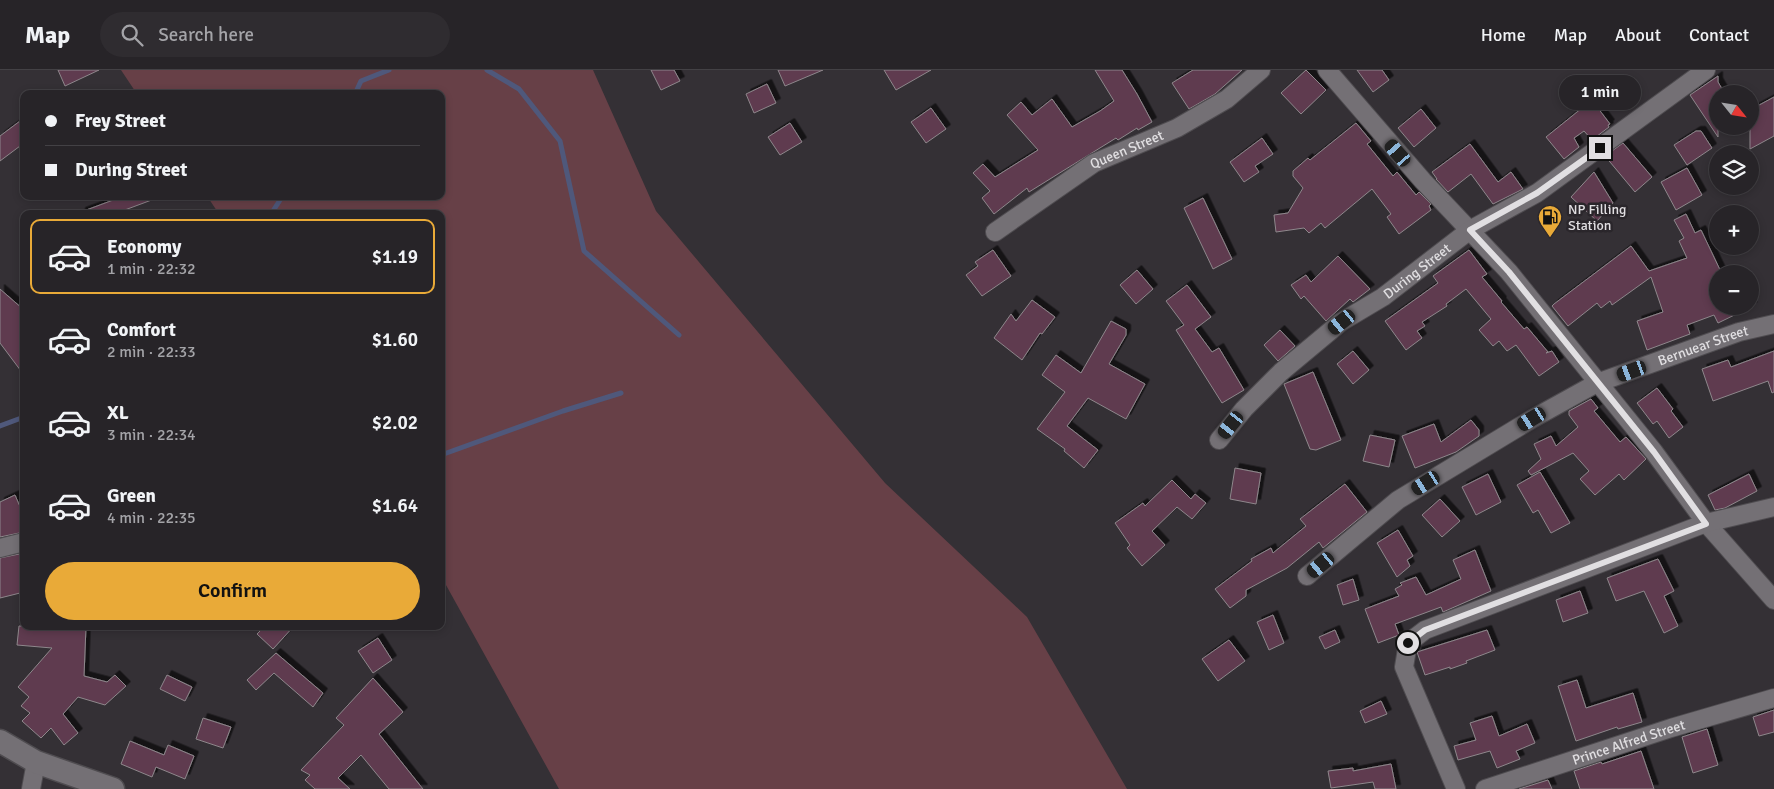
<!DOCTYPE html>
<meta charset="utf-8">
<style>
body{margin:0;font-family:Signika,sans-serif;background:#2f2c30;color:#f1f3f6;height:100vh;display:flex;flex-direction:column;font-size:19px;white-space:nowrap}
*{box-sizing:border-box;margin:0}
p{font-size:16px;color:#a4a4a8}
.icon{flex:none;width:28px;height:28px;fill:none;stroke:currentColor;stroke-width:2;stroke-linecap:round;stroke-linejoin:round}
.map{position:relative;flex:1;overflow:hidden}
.panel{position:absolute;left:20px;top:140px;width:425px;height:420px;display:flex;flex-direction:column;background:#272428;border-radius:10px;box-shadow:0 2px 8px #0003,0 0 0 1px #434145}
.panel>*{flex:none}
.banner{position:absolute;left:20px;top:20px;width:425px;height:110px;border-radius:10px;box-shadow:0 2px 8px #0003,0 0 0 1px #434145;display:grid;align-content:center;height:110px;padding:0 25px;background:#272428}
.needle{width:32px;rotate:120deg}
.controls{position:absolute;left:1709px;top:15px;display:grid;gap:10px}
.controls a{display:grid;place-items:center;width:50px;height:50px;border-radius:50%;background:#272428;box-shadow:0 2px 8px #0003,0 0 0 1px #434145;font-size:25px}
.end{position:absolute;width:22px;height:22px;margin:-11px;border:6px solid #e1dfe2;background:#111;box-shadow:0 0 0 2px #111}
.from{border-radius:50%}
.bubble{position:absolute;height:35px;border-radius:18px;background:#272428;box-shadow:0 2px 8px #0003,0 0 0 1px #434145;font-size:16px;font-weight:600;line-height:35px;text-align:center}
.car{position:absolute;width:15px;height:30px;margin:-15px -8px;border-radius:6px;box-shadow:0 0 4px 1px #0007;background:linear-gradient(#222 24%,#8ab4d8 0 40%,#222 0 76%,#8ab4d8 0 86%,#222 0)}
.banner b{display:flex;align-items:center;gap:18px;height:48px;font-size:19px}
.banner b+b{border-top:1px solid #434145}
.banner i{width:12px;height:12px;background:#f1f3f6}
ul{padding:9px 0 0;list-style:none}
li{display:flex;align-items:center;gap:15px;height:75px;margin:0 10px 8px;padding:0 15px;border:2px solid transparent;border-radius:10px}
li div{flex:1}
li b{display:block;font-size:19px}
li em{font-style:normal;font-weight:600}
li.on{border-color:#e9aa38}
li>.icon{width:45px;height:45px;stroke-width:1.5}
.button{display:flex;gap:10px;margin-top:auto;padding:10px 25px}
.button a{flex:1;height:58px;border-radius:30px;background:#e9aa38;color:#111;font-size:20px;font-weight:600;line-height:58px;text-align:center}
header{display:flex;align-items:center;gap:30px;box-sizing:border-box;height:70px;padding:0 25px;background:#272428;border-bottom:1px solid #434145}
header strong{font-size:24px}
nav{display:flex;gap:28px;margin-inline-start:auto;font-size:18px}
.search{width:350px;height:45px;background:#2f2c30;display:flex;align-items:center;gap:12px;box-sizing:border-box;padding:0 18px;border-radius:28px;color:#a4a4a8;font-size:19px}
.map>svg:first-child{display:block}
.green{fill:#674047}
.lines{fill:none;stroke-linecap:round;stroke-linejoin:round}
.stream{stroke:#4f587b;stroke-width:5}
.building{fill:#5e3b50;stroke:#8e878b;filter:url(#shadow)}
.minor-casing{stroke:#4f4c50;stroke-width:20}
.tertiary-casing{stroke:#4f4c50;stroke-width:25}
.minor{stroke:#747075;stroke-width:18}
.tertiary{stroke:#747075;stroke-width:22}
.route{stroke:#e1dfe2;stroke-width:6}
.labels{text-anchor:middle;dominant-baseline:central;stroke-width:5;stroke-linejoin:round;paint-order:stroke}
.street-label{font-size:14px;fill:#e1dfe2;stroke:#2a262b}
.poi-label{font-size:14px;fill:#e1dfe2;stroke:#2a262b;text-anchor:start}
</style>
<header>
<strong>Map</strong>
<div class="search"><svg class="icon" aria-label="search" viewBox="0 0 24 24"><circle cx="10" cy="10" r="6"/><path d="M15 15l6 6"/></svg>Search here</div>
<nav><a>Home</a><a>Map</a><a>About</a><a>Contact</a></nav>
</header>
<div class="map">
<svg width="1774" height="719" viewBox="0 0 1774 719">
<defs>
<filter id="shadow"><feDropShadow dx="4.5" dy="-4.5" stdDeviation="0" flood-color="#0009"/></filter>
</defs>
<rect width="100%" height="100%" fill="#343035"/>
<path class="green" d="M121 0H593L656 141 885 413 1027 547 1127 719H559L441 506V144H219L207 126H441V24H137Z"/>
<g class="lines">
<g class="stream">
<path d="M487 0 519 19 560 71 584 181 679 265"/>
<path d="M355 24 361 11 389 0"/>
<path d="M271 144 282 127 286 126"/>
<path d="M0 356 24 347"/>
<path d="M441 385 563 341 621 323"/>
</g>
</g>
<g class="building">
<path d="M58 0H99L65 16Z"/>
<path d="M651 0H674L680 11 661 20Z"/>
<path d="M778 0H823L785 16Z"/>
<path d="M884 0H931L896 20Z"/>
<path d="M1095 0H1122L1137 24 1152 52 1138 60 1137 58 1118 70 1116 68 1029 122 1027 118 994 144 982 128 990 121 973 103 983 94 995 107 1038 80 1007 45 1021 32 1032 45 1052 29 1072 57 1100 41 1114 31Z"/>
<path d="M1193 0H1242L1215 24 1189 39 1172 13Z"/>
<path d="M1306 0 1326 20 1301 44 1281 23Z"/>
<path d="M1357 0H1382L1389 10 1373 22Z"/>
<path d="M1718 6V12L1725 24H1718V67L1690 25Z"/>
<path d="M767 14 776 33 754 43 746 24Z"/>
<path d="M1582 17 1610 54 1608 55 1609 57 1592 70 1584 61 1574 68 1579 77 1564 89 1546 67 1582 38 1571 25Z"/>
<path d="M1774 27V66L1750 79V40Z"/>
<path d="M931 38 946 59 926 73 911 52Z"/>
<path d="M1421 39 1436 58 1414 77 1398 58Z"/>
<path d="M24 48V73L0 91V66Z"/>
<path d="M790 53 802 72 780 85 768 67Z"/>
<path d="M1356 53 1371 71 1367 74 1393 106 1397 102 1416 125 1419 122 1431 134 1429 136 1431 140 1399 164 1387 147 1391 144 1372 119 1325 158 1321 153 1309 163 1304 158 1276 162 1274 145 1288 143 1303 118 1293 106V101L1308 88 1310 90Z"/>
<path d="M1696 61H1701L1712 78 1687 95 1674 75Z"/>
<path d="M1262 68 1273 84 1255 96 1259 102 1244 112 1230 92Z"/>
<path d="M1623 73 1652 107 1635 122 1605 86Z"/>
<path d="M1470 74 1498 112 1511 102 1523 119 1493 134 1471 104 1448 122 1436 109H1437L1432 102Z"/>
<path d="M1687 98 1702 125 1676 140 1661 112Z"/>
<path d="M1594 102 1613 133 1597 151 1571 127Z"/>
<path d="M124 126H157V128L114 144H81V142Z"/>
<path d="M1203 128 1232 189 1213 199 1184 138Z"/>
<path d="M1686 144 1695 163 1701 160 1722 204H1718V236H1753L1718 253 1714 245 1687 255 1690 264 1647 280 1637 251 1663 242 1651 207 1612 235 1610 231 1601 238 1597 233 1568 256 1552 236 1554 234 1631 176 1649 201 1687 188 1679 171 1684 168 1674 150Z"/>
<path d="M993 180 1011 206 982 226 966 205 978 196 975 192Z"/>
<path d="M1469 180 1487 204 1482 207 1502 231 1501 232 1524 259 1527 257 1548 282 1546 283 1552 281 1559 292 1539 306 1516 275 1507 281 1499 271 1493 276 1479 260 1491 249 1466 219 1446 234 1447 236 1422 252 1425 256 1417 261 1422 268 1406 280 1385 251 1438 213 1433 206Z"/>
<path d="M1338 186 1370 219 1353 232 1350 229 1326 251 1304 226 1301 229 1291 215 1306 205 1311 212Z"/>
<path d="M1137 200 1153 219 1136 234 1120 215Z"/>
<path d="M1187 215 1211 247 1195 259 1212 282 1219 278 1244 320 1222 333 1176 260 1184 255 1166 231Z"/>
<path d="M0 219 24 240V305L0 273Z"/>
<path d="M1032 230 1055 247 1042 264 1040 263 1022 290 994 268 1011 244 1016 251Z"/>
<path d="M1111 251 1126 259V265L1109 294 1145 314 1126 349 1088 328 1067 356 1098 380 1084 398 1064 381 1065 379 1037 359 1065 322 1042 305 1056 285 1081 303Z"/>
<path d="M1280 260 1295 276 1278 291 1264 275Z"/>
<path d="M1353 281 1369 300 1353 314 1337 294Z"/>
<path d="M1774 281V322L1772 323 1768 311 1713 331 1702 299 1728 290 1731 297Z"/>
<path d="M1313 302 1341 370 1316 380 1310 379 1284 314Z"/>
<path d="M1657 318 1673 339 1671 341 1683 357 1669 368 1657 351 1653 354 1637 333Z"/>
<path d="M1591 329 1598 338 1594 341 1620 372 1626 367 1646 389 1624 410 1619 404 1595 425 1580 409 1589 401 1573 383 1531 405 1528 401 1541 389 1534 374 1551 366 1556 376 1578 357 1569 345V341Z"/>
<path d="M1471 350 1479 360V366L1456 382 1415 398 1402 366 1434 354 1441 372Z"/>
<path d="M1370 365 1395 370 1389 397 1363 391Z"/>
<path d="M1235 398 1261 403 1256 434 1230 429Z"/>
<path d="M1540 402 1570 453 1551 463 1538 440 1533 443 1517 415Z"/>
<path d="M1488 404 1501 432 1476 445 1462 417Z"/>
<path d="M1749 404 1757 421 1725 438 1715 440 1708 425Z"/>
<path d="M1172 410 1191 429 1195 424 1206 433 1192 449 1177 437 1152 461 1165 475 1142 496 1127 478 1130 475 1115 453 1143 433 1145 436Z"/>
<path d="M1345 414 1367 442 1323 478 1319 472 1287 498 1246 520V526L1230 538 1215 519 1252 491 1251 489 1271 478 1273 483 1306 456 1300 449Z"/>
<path d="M15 425 24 446V462L0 467V432Z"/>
<path d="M1440 429 1460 451 1442 467 1422 445Z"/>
<path d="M1398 460 1413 486 1407 490 1410 496 1397 507 1377 473Z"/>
<path d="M1475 480 1491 521 1443 542 1441 537 1395 554 1399 565 1378 573 1365 539 1399 526 1395 519 1402 515 1400 513 1416 507 1426 525 1461 509 1453 490Z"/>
<path d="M24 483V522L0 528V488Z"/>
<path d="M1658 489 1674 521 1664 526 1678 556 1664 563 1644 521 1616 531 1607 508Z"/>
<path d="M1353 509 1359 530 1343 535 1337 515Z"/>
<path d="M1580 521 1588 543 1563 552 1556 530Z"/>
<path d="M1273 545 1284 573 1269 580 1257 552Z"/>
<path d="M19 556H86L84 606 107 612 115 605 126 616 105 635 78 627 63 644 78 663 64 675 51 658 41 668 22 651 30 643 21 636 29 627 18 617 52 578 17 575Z"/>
<path d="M265 556H294L273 579 257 564Z"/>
<path d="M1335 560 1340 572 1325 579 1319 567Z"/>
<path d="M1487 560 1495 580 1466 591 1467 593 1450 599V597L1425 605 1417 582Z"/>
<path d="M378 568 392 590 373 603 358 581Z"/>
<path d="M1229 570 1245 591 1218 611 1202 589Z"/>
<path d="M276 583 323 623 313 637 274 603 256 620 247 610Z"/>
<path d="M167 605 192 617 185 631 160 619Z"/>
<path d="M373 608 403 642 379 664 423 719H389L361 685 338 708 350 719H315L305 710 310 705 301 700 344 655 336 648Z"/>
<path d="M1577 610 1586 638 1633 623 1642 652 1618 659 1617 657 1576 671 1558 616Z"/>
<path d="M1381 631 1387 644 1365 653 1360 641Z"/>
<path d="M1774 640V662L1759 666 1753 647Z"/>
<path d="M1492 646 1499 666 1527 654 1535 673 1516 681 1520 689 1497 698 1490 681 1458 690 1454 676 1476 670 1470 653Z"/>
<path d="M203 648 231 657 223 678 196 669Z"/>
<path d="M1707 659 1718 695 1693 703 1682 667Z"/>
<path d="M130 671 164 685 168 675 194 686 185 709 156 697 152 707 121 694Z"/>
<path d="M1641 681 1654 719H1580L1574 701 1601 692 1602 694Z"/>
<path d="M1391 694 1396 719H1375L1373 712 1331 718 1328 701 1353 698V701Z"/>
<path d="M1548 710 1552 719H1519Z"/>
</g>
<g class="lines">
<g class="minor-casing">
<g id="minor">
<path d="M1327 0 1423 111 1509 202 1654 382 1706 453 1774 530"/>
<path id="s1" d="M995 162 1094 93 1177 58 1227 29 1261 0"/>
<path id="s2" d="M1219 370 1244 339 1281 302 1341 252 1383 227 1470 160 1537 123 1706 0"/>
<path d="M0 478 24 472"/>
<path id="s3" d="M1307 506 1398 430 1532 349 1597 313 1739 262 1774 254"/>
<path d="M31 719 36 692"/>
<path d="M1456 719 1404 597 1408 573 1425 560 1706 453 1774 437"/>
<path id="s4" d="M1485 719 1671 658 1774 628"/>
</g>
</g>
<g class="tertiary-casing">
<path id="tertiary" d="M0 671 36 692 113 719"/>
</g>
<use href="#minor" class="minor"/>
<use href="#tertiary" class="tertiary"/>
</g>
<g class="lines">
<path class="route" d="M1408 573 1425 560 1706 454 1654 382 1509 202 1470 160 1537 123 1600 78"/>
</g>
<defs>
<g id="fuel-pin" transform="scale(1.25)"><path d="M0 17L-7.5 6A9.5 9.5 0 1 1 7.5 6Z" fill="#e9aa38" stroke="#2a262b"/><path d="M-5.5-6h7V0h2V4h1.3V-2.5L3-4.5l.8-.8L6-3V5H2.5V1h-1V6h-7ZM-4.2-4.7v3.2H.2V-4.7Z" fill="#111"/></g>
</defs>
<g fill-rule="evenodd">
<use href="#fuel-pin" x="1550" y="147"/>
</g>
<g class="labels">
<g class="street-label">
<text stroke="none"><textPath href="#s1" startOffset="156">Queen Street</textPath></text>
<text stroke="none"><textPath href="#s2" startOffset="262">During Street</textPath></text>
<text stroke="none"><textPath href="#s3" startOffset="462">Bernuear Street</textPath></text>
<text stroke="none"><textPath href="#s4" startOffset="151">Prince Alfred Street</textPath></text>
</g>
<g class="poi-label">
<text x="1568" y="139">NP Filling<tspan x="1568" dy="16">Station</tspan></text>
</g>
</g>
</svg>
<div class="controls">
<a><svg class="needle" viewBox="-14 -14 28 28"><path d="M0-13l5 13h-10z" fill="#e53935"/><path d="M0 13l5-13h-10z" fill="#a4a4a8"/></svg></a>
<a><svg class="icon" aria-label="layers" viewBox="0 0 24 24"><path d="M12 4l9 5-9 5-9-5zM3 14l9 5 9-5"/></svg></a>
<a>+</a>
<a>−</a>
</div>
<i class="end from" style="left:1408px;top:573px"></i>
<i class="end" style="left:1600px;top:78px"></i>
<div class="bubble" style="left:1559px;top:5px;width:82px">1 min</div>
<i class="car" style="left:1398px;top:83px;rotate:319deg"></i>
<i class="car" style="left:1342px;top:252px;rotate:231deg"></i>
<i class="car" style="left:1632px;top:301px;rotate:250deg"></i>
<i class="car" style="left:1532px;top:349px;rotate:239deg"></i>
<i class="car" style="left:1231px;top:355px;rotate:219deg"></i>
<i class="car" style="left:1426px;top:413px;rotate:238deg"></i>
<i class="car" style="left:1321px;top:495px;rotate:230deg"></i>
<div class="banner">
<b><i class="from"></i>Frey Street</b>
<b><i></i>During Street</b>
</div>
<section class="panel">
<ul>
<li class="on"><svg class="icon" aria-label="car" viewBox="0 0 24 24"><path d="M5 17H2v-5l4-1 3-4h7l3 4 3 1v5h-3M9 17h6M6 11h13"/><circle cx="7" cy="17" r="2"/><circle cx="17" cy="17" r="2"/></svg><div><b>Economy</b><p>1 min · 22:32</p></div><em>$1.19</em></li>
<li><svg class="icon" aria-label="car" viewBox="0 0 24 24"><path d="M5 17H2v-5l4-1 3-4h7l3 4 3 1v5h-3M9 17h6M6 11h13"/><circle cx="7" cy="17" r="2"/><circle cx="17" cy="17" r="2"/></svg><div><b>Comfort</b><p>2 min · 22:33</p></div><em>$1.60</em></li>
<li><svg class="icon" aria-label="car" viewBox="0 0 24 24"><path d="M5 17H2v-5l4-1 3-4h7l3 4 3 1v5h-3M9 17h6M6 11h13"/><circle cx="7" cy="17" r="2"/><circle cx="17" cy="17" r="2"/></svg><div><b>XL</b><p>3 min · 22:34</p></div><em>$2.02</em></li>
<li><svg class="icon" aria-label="car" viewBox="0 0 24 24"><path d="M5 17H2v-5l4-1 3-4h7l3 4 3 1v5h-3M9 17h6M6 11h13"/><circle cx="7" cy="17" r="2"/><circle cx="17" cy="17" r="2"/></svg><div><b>Green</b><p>4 min · 22:35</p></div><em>$1.64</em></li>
</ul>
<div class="button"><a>Confirm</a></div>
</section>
</div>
